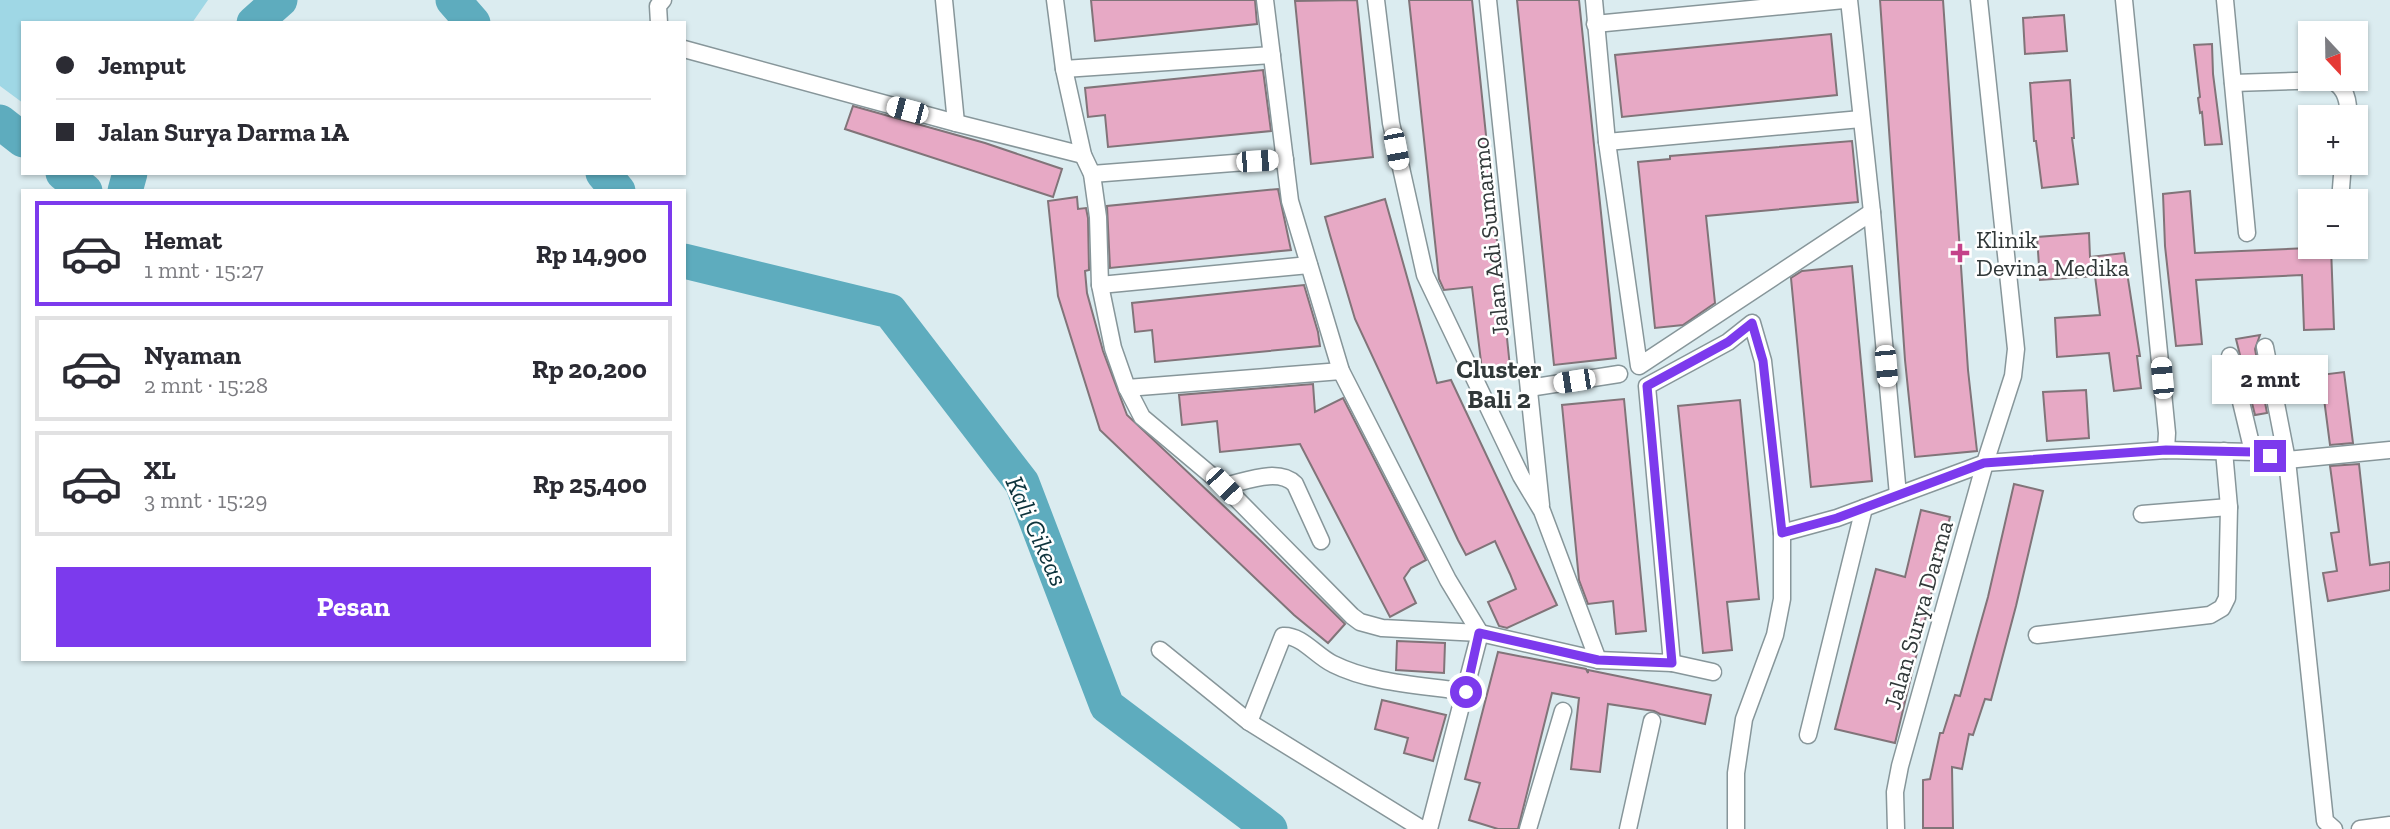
<!DOCTYPE html>
<html lang="id">
<meta charset="utf-8">
<style>
body{margin:0;font-family:"Zilla Slab",serif;background:#f7f7f7;color:#2b2b33;height:100vh;display:flex;flex-direction:column;font-size:26px;white-space:nowrap}
*{box-sizing:border-box;margin:0}
p{font-size:23px;color:#7c7c81}
.icon{flex:none;width:38px;height:38px;fill:none;stroke:currentColor;stroke-width:2;stroke-linecap:round;stroke-linejoin:round}
.map{position:relative;flex:1;overflow:hidden}
.drawer{position:absolute;left:21px;top:189px;width:665px;height:472px;display:flex;flex-direction:column;background:#fff;border-radius:0px;box-shadow:0 2px 5px #0004}
.drawer>*{flex:none}
.banner{position:absolute;left:21px;top:21px;width:665px;height:154px;border-radius:0px;box-shadow:0 2px 5px #0004;display:grid;align-content:center;height:154px;padding:0 35px;background:#fff}
.needle{width:46px;rotate:158deg}
.buttons{position:absolute;left:2298px;top:21px;display:grid;gap:14px}
.buttons a{display:grid;place-items:center;width:70px;height:70px;border-radius:0px;background:#fff;box-shadow:0 2px 5px #0004;font-size:35px}
.end{position:absolute;width:32px;height:32px;margin:-16px;border:9px solid #7c3aed;background:#fff;box-shadow:0 0 0 4px #fff}
.from{border-radius:50%}
.bubble{position:absolute;height:49px;border-radius:0px;background:#fff;box-shadow:0 2px 5px #0004;font-size:23px;font-weight:700;line-height:49px;text-align:center}
.car{position:absolute;width:21px;height:42px;margin:-21px -10px;border-radius:9px;box-shadow:0 0 5px 2px #0007;background:linear-gradient(#fff 24%,#345 0 40%,#fff 0 76%,#345 0 86%,#fff 0)}
.banner b{display:flex;align-items:center;gap:24px;height:66px;font-size:26px}
.banner b+b{border-top:2px solid #e1e1e2}
.banner i{width:18px;height:18px;background:#2b2b33}
ul{padding:12px 0 0;list-style:none}
li{display:flex;align-items:center;gap:21px;height:105px;margin:0 14px 10px;padding:0 21px;border:4px solid #e1e1e2;border-radius:0px}
li div{flex:1}
li b{display:block;font-size:26px}
li em{font-style:normal;font-weight:700}
li.current{border-color:#7c3aed}
li>.icon{width:63px;height:63px;stroke-width:1.5}
.cta{display:flex;gap:14px;margin-top:auto;padding:14px 35px}
.cta a{flex:1;height:80px;border-radius:0px;background:#7c3aed;color:#fff;font-size:28px;font-weight:700;line-height:80px;text-align:center}
.map>svg:first-child{display:block}
.green{fill:#9fd7e5}
.lines{fill:none;stroke-linecap:round;stroke-linejoin:round}
.river{stroke:#5eacbe;stroke-width:35}
.building{fill:#e7a9c5;stroke:#817479;stroke-width:2}
.minor-casing{stroke:#87969a;stroke-width:19}
.minor{stroke:#fff;stroke-width:16}
.route{stroke:#7c3aed;stroke-width:9}
.poi-dot{fill:#c4428a;stroke:#fff;stroke-width:2.5}
.labels{text-anchor:middle;dominant-baseline:central;stroke-width:5;stroke-linejoin:round;paint-order:stroke}
.street-label{font-size:24px;fill:#313839;stroke:#fff}
.poi-label{font-size:24px;fill:#313839;stroke:#fff;text-anchor:start}
.neighbourhood-label{font-size:26px;font-weight:bold;fill:#313839;stroke:#fff}
.water-label{font-size:26px;font-style:italic;fill:#0d333c;stroke:#fff}
</style>
<div class="map">
<svg width="2390" height="829" viewBox="0 0 2390 829">
<rect width="100%" height="100%" fill="#dbecf0"/>
<path class="green" d="M0 0H208L192 23H23V103L0 86Z"/>
<g class="lines">
<g class="river">
<path d="M453 0 473 23"/>
<path d="M254 23 280 0"/>
<path d="M0 122 23 140"/>
<path d="M63 173 85 191"/>
<path d="M603 173 618 191"/>
<path d="M125 191 130 173"/>
<path d="M684 261 890 311 1022 483 1107 706 1270 829"/>
</g>
</g>
<g class="building">
<path d="M1091 0H1255L1257 24 1095 41Z"/>
<path d="M1357 0 1373 157 1311 164 1295 1Z"/>
<path d="M1409 0H1472L1510 367 1482 370 1472 287 1444 290 1439 279Z"/>
<path d="M1517 0H1579L1616 358 1554 365Z"/>
<path d="M1880 0H1943L1968 370 1977 451 1915 457 1905 360Z"/>
<path d="M2064 15 2067 51 2025 54 2023 18Z"/>
<path d="M1831 34 1837 95 1622 117 1615 55Z"/>
<path d="M2212 44 2213 74 2222 144 2205 145 2202 112 2200 113 2198 98 2200 97 2194 45Z"/>
<path d="M1263 70 1271 131 1108 147 1105 115 1088 117 1085 88Z"/>
<path d="M2070 80 2074 138H2072L2078 184 2042 188 2036 141H2034L2030 83Z"/>
<path d="M853 106 985 143 1062 169 1053 197 845 129Z"/>
<path d="M1852 141 1858 202 1706 216 1715 303 1683 325 1655 328 1638 162 1670 159V156Z"/>
<path d="M1278 189 1291 250 1110 268 1107 206Z"/>
<path d="M2190 191 2195 253 2331 247 2334 329 2304 330 2302 275 2196 280 2202 344 2176 346 2165 246 2163 194Z"/>
<path d="M1077 197 1078 209 1086 208 1088 218 1089 270 1085 271 1087 293 1103 351 1127 415 1262 542 1345 624 1328 643 1294 615 1100 430 1058 296 1053 249 1048 201Z"/>
<path d="M1385 199 1437 383 1451 380 1557 605 1507 628 1499 626 1488 602 1516 589 1510 574 1495 541 1466 555 1458 540 1355 319 1330 235 1325 217Z"/>
<path d="M2089 233 2090 257 2124 253 2140 356H2137L2141 388 2114 391 2109 353 2057 357 2055 318 2100 315 2095 276 2040 280 2037 237Z"/>
<path d="M1852 266 1872 481 1811 487 1791 278 1802 271Z"/>
<path d="M1304 285 1318 332 1320 346 1155 362 1152 330 1135 332 1132 303Z"/>
<path d="M2260 335 2255 349 2267 413 2255 415 2236 339Z"/>
<path d="M2320 365 2321 375 2344 372 2353 443 2330 445 2323 391 2302 392 2300 367Z"/>
<path d="M1313 384 1315 412 1343 398 1426 560 1411 568 1404 578 1416 603 1390 617 1300 444 1220 452 1217 421 1182 425 1179 395Z"/>
<path d="M2086 390 2089 438 2047 441 2043 392Z"/>
<path d="M1624 399 1646 631 1616 634 1613 601 1588 604 1579 580 1562 405Z"/>
<path d="M1740 400 1759 599 1727 602 1732 650 1703 653 1678 406Z"/>
<path d="M2359 464 2370 565 2390 562V590L2328 601 2323 573 2337 571 2331 533 2339 532 2330 466Z"/>
<path d="M2014 484 2043 491 2016 606 1991 700 1985 699 1973 735 1969 734 1962 769 1952 767 1953 828H1923V780L1930 779 1940 733H1943L1955 695 1960 696 1988 597Z"/>
<path d="M1921 510 1950 517 1895 743 1835 729 1876 569 1905 577Z"/>
<path d="M1397 641 1445 643 1444 673 1396 670Z"/>
<path d="M1498 652 1586 669 1588 673V670L1711 695 1705 724 1660 714 1654 711 1608 704 1600 772 1571 769 1579 698 1552 693 1518 829H1498L1469 820 1480 783 1465 779Z"/>
<path d="M1382 700 1446 715 1433 761 1404 753 1408 738 1375 729Z"/>
</g>
<g class="lines">
<g class="minor-casing">
<g id="minor">
<path d="M944 0 956 123"/>
<path d="M1055 0 1064 69 1083 155 1092 174 1098 217 1100 285 1113 348 1127 388 1142 417 1224 486 1352 616 1360 622 1382 628 1480 633 1598 660 1672 663 1647 386 1728 342 1752 323 1763 361 1782 533V599L1775 635 1744 719 1736 773V829"/>
<path d="M1265 0 1290 201 1341 371 1448 580 1480 633 1429 829"/>
<path d="M1376 0 1391 123 1425 275 1521 476 1542 511 1598 660"/>
<path d="M1488 0 1541 505"/>
<path d="M1594 0 1607 142 1639 366 1872 212"/>
<path d="M1849 0 1872 212 1898 495"/>
<path d="M2124 0 2167 433 2166 450"/>
<path d="M2225 0 2247 233"/>
<path d="M659 23 658 6 663 0"/>
<path d="M1595 24 1844 0"/>
<path d="M684 49 956 123 1083 155"/>
<path d="M1064 69 1272 55"/>
<path d="M2233 83 2330 80C2346 86 2349 102 2348 117"/>
<path d="M1607 142 1861 119"/>
<path d="M1092 174 1285 159"/>
<path d="M2340 201 2343 163"/>
<path d="M1100 285 1309 265"/>
<path d="M2265 347 2287 460 2325 821 2334 829"/>
<path d="M2230 356 2253 452"/>
<path d="M1127 388 1341 371"/>
<path d="M1529 388 1619 374"/>
<path d="M1224 486C1244 482 1278 467 1295 484L1321 541"/>
<path d="M2142 514 2229 507"/>
<path d="M1782 533 1837 518 1985 463 2166 450 2253 452 2287 460 2390 450"/>
<path d="M2037 635 2210 615 2222 608 2227 598 2229 507 2224 451"/>
<path d="M1160 650 1249 722 1422 829"/>
<path d="M1672 663 1713 672"/>
<path d="M1249 722 1283 636C1302 635 1316 656 1333 664 1373 684 1423 685 1466 692"/>
<path d="M1808 735 1864 508"/>
<path d="M1528 829 1563 711"/>
<path d="M1628 829 1652 721"/>
<path d="M1896 829 1895 792 1900 766 1985 463 2013 376 2016 349 1979 0"/>
<path d="M2360 829 2390 825"/>
</g>
</g>
<use href="#minor" class="minor"/>
</g>
<g class="lines">
<path class="route" d="M1466 692 1479 633 1598 660 1672 663 1647 386 1728 342 1752 323 1763 361 1782 533 1837 518 1984 463 2166 450 2253 452 2270 456"/>
</g>
<path class="poi-dot" d="M1956.5 242.5h7v7h7v7h-7v7h-7v-7h-7v-7h7z"/>
<g class="labels">
<g class="street-label">
<text transform="translate(1490 237) rotate(-96)">Jalan Adi Sumarmo</text>
<text transform="translate(1918 615) rotate(-74)">Jalan Surya Darma</text>
</g>
<g class="poi-label">
<text x="1976" y="239">Klinik<tspan x="1976" dy="28">Devina Medika</tspan></text>
</g>
<g class="neighbourhood-label">
<text x="1499" y="369">Cluster<tspan x="1499" dy="30">Bali 2</tspan></text>
</g>
<g class="water-label">
<text transform="translate(1037 531) rotate(66)">Kali Cikeas</text>
</g>
</g>
</svg>
<div class="buttons">
<a><svg class="needle" viewBox="-14 -14 28 28"><path d="M0-13l5 13h-10z" fill="#e53935"/><path d="M0 13l5-13h-10z" fill="#7c7c81"/></svg></a>
<a>+</a>
<a>−</a>
</div>
<i class="end from" style="left:1466px;top:692px"></i>
<i class="end" style="left:2270px;top:456px"></i>
<div class="bubble" style="left:2212px;top:355px;width:116px">2 mnt</div>
<i class="car" style="left:907px;top:110px;rotate:285deg"></i>
<i class="car" style="left:1396px;top:149px;rotate:169deg"></i>
<i class="car" style="left:1257px;top:161px;rotate:86deg"></i>
<i class="car" style="left:1886px;top:366px;rotate:175deg"></i>
<i class="car" style="left:2162px;top:378px;rotate:355deg"></i>
<i class="car" style="left:1574px;top:381px;rotate:261deg"></i>
<i class="car" style="left:1224px;top:486px;rotate:136deg"></i>
<div class="banner">
<b><i class="from"></i>Jemput</b>
<b><i></i>Jalan Surya Darma 1A</b>
</div>
<section class="drawer">
<ul>
<li class="current"><svg class="icon" aria-label="car" viewBox="0 0 24 24"><path d="M5 17H2v-5l4-1 3-4h7l3 4 3 1v5h-3M9 17h6M6 11h13"/><circle cx="7" cy="17" r="2"/><circle cx="17" cy="17" r="2"/></svg><div><b>Hemat</b><p>1 mnt · 15:27</p></div><em>Rp 14,900</em></li>
<li><svg class="icon" aria-label="car" viewBox="0 0 24 24"><path d="M5 17H2v-5l4-1 3-4h7l3 4 3 1v5h-3M9 17h6M6 11h13"/><circle cx="7" cy="17" r="2"/><circle cx="17" cy="17" r="2"/></svg><div><b>Nyaman</b><p>2 mnt · 15:28</p></div><em>Rp 20,200</em></li>
<li><svg class="icon" aria-label="car" viewBox="0 0 24 24"><path d="M5 17H2v-5l4-1 3-4h7l3 4 3 1v5h-3M9 17h6M6 11h13"/><circle cx="7" cy="17" r="2"/><circle cx="17" cy="17" r="2"/></svg><div><b>XL</b><p>3 mnt · 15:29</p></div><em>Rp 25,400</em></li>
</ul>
<div class="cta"><a>Pesan</a></div>
</section>
</div>
